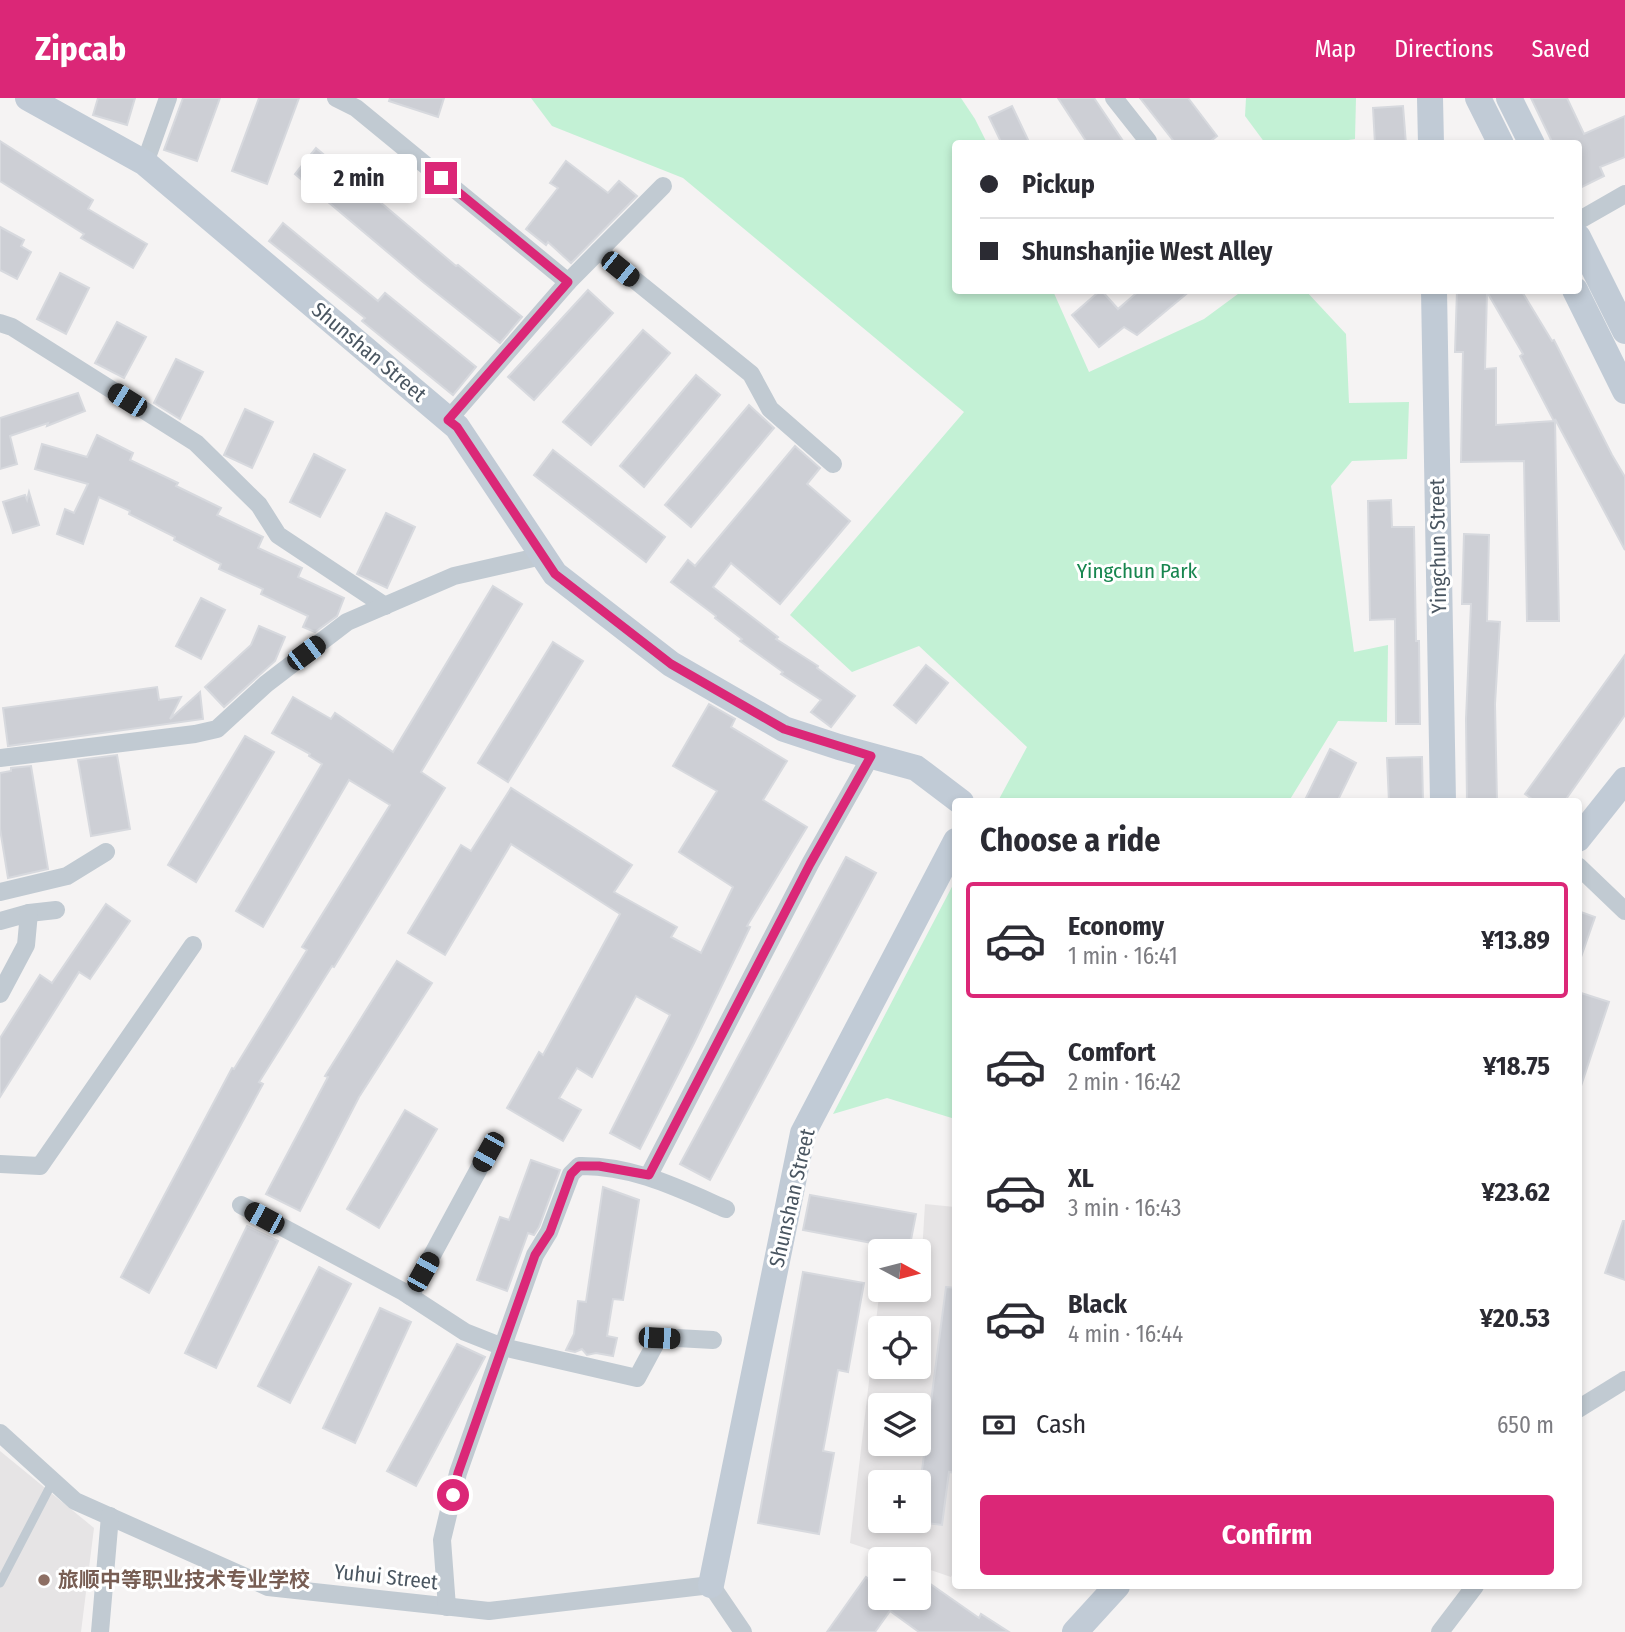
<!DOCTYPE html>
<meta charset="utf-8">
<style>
body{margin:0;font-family:"Fira Sans Condensed","Noto Sans SC",sans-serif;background:#f7f7f7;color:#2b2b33;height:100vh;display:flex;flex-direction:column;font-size:26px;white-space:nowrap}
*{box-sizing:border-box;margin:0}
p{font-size:23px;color:#7c7c81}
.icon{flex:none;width:38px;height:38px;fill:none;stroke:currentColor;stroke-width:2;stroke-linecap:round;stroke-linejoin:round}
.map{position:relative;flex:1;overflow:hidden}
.side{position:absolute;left:952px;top:700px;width:630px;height:791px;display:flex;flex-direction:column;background:#fff;border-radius:7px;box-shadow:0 4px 10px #0003}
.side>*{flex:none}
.hud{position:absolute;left:952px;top:42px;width:630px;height:154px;border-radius:7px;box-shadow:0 4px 10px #0003;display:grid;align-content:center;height:154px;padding:0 28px;background:#fff}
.needle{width:46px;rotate:97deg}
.tools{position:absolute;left:868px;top:1141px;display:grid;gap:14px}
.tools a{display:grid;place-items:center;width:63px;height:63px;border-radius:7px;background:#fff;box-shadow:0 4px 10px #0003;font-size:35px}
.end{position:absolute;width:32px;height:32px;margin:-16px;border:9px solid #db2777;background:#fff;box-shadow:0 0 0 4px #fff}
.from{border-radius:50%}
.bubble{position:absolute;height:49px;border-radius:7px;background:#fff;box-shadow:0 4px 10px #0003;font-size:23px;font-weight:700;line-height:49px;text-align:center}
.car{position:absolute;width:21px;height:42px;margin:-21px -10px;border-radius:9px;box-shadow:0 0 5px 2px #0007;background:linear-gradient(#222 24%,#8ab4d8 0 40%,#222 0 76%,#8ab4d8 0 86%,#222 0)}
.hud b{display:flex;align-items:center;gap:24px;height:66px;font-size:26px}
.hud b+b{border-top:2px solid #e1e1e2}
.hud i{width:18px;height:18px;background:#2b2b33}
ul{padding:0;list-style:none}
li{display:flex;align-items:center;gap:21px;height:116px;margin:0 14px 10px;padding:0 14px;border:4px solid transparent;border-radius:7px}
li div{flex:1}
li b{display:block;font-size:26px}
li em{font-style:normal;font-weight:700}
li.on{border-color:#db2777}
li>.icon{width:63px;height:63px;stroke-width:1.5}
h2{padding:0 28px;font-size:32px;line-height:84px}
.pay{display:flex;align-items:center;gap:18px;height:77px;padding:0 28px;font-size:26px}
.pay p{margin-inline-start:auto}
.primary-button{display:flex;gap:14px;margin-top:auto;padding:14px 28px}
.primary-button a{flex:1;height:80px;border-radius:7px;background:#db2777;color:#fff;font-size:28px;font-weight:700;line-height:80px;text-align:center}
header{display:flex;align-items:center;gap:42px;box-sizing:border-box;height:98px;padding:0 35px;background:#db2777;color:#fff}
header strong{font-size:33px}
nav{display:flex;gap:38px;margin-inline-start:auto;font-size:24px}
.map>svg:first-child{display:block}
.education{fill:#e6e4e5;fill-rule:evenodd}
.green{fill:#c3f1d5}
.building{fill:#cdcfd5;stroke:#d7d9de;stroke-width:2;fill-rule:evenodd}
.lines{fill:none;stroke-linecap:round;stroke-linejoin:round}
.lane{stroke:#c1cad2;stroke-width:9}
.street{stroke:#c1cad2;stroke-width:18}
.secondary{stroke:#c1cbd6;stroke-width:26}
.route{stroke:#db2777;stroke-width:9}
.education-dot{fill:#8d6e63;stroke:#fff;stroke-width:2.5}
.labels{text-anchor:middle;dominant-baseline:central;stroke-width:6;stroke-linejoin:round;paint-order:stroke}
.street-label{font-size:21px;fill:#4a5661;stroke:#fff}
.park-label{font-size:21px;fill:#17864f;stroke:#fff}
.education-label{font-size:21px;font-weight:bold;fill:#785e54;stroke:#fff;text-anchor:start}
</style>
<header>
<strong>Zipcab</strong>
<nav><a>Map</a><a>Directions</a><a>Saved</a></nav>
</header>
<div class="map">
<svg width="1625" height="1534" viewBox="0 0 1625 1534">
<rect width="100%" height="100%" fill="#f5f3f3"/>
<g class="education">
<path d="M925 1106 955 1109V1471L951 1479 919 1468V1461H898L850 1445 879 1198 919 1204ZM880 1230H919V1269H880ZM880 1307H919V1346H880ZM880 1384H919V1423H880Z"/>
<path d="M0 1353 94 1430 81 1534H0Z"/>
</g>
<g class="green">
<path d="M531 0H961L975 21 987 45 956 46V192L1053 193 1089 274 1204 221 1242 193H1306L1346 236 1349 305 1409 304 1407 361 1352 363 1331 388 1354 554 1388 547 1387 624 1338 623 1289 703H998L1027 649 919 548 852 574 790 517 964 314 683 80 552 28Z"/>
<path d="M1246 0H1356L1355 41 1321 46 1265 45 1245 18Z"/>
<path d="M955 783V1021L887 1000 833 1016Z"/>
</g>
<g class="building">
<path d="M98 0H135L127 27 93 17Z"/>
<path d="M183 0H220L197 63 164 52Z"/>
<path d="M259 0H299L267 86 232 73Z"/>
<path d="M390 0H444L438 19 389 3Z"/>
<path d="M1058 0H1094L1125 46H1088Z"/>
<path d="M1140 0H1188L1217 38 1207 46H1176Z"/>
<path d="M1531 0H1567L1584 36 1625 18V59L1600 69 1604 78 1578 91V46H1553Z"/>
<path d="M1012 8 1030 46H1002L989 19Z"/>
<path d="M1403 8 1406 46H1375L1373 10Z"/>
<path d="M0 43 93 102 88 111 147 146 133 170 81 140 84 136 0 83Z"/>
<path d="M316 50 456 168 458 167 522 219 500 245 423 184 295 76Z"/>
<path d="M566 63 608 95 619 83 637 98 571 165 548 144 546 147 526 131 558 90 550 85Z"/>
<path d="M283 125 378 203 385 195 476 269 453 297 362 223 365 220 269 143Z"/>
<path d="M0 129 24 142 21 148 31 154 17 181 0 172Z"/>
<path d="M60 175 89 190 66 236 37 221Z"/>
<path d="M588 192 613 215 534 302 508 279Z"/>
<path d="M1101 192 1118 211 1140 192H1191L1137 237 1124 229 1099 249 1072 217Z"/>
<path d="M1457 192H1521L1552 243 1554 242 1612 357 1625 379V452L1555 321 1559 523H1527L1524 363 1461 364 1463 254H1455ZM1487 194 1523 256 1520 258 1554 323 1496 327V270L1485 271Z"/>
<path d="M117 224 146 239 124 280 95 265Z"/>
<path d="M643 232 670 255 591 347 563 324Z"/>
<path d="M176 261 203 274 180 321 154 305Z"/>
<path d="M696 277 720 297 644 389 620 368Z"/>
<path d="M78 295 85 313 47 328 48 325 10 338 17 366 0 371V320Z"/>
<path d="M749 307 774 330 691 429 665 407Z"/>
<path d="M245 311 273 324 252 370 224 357Z"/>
<path d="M97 337 133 355 130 362 178 385 176 388 221 410 217 417 263 439 258 450 302 470 298 479 344 500 337 518 315 534 303 529 308 518 261 496 263 491 219 471 221 466 174 442 175 439 129 416 130 413 99 399 83 446 57 436 65 411 74 415 88 386 35 371 42 346 87 359Z"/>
<path d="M795 348 820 370 807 386 850 423 780 506 731 465 713 489 778 539 776 541 818 568 817 570 855 598 831 629 811 614 821 602 781 576 783 574 740 543 742 541 715 520 716 518 671 484 688 462 695 468Z"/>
<path d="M553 352 665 439 646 464 534 377Z"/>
<path d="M314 356 345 372 320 419 290 404Z"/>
<path d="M29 394 39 427 13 435 3 404 25 397 27 402Z"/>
<path d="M1391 402 1392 429H1414L1416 543H1419L1420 626H1396L1395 521 1370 522 1368 403Z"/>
<path d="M386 415 415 429 387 490 357 476Z"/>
<path d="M1464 436 1489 437 1487 523 1500 524 1495 606 1497 704H1467L1466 621 1471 506H1462Z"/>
<path d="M493 488 522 506 421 674 445 690 334 869 332 868 259 984 263 986 149 1195 121 1179 232 970 234 971 307 852 302 849 390 707 349 682 263 829 236 813 322 666 309 658 310 656 272 635 293 599 331 621 335 615 393 654Z"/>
<path d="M201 500 225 512 201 561 176 548Z"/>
<path d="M259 528 285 539 275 563 224 609 205 589 251 547Z"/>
<path d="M553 544 583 563 508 684 478 665Z"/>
<path d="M1625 557V617L1564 704H1536L1525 696Z"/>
<path d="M926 567 948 585 916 625 894 607Z"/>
<path d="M157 589 159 602 181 599 170 621 200 594 203 621 8 648 3 610Z"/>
<path d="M709 606 735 621 731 629 787 663 763 702 807 729 747 828 750 829 694 945 640 1051 610 1035 670 917 636 898 592 979 577 970 559 1000 581 1012 563 1043 507 1010 539 954 543 957 620 816 511 746 445 857 408 835 461 747 471 753 511 690 632 767 614 794 677 829 671 839 701 855 733 789 679 754 717 693 673 668Z"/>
<path d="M245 638 274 654 196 784 168 767Z"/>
<path d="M1330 651 1356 665 1337 704H1304Z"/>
<path d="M117 657 130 731 91 738 78 662Z"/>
<path d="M1422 659 1423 704H1389L1387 660Z"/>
<path d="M31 668 48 771 8 780 0 731V675L11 673V670Z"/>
<path d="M846 759 876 775 710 1082 680 1066Z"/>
<path d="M106 806 130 823 90 881 79 874 0 999V940L40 877 52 885Z"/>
<path d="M1578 813 1595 819 1581 859H1578Z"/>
<path d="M397 863 432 885 359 999 300 1113 266 1096 328 979 325 978Z"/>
<path d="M1578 894 1609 904 1581 988H1578Z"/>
<path d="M405 1012 437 1031 379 1130 347 1111Z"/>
<path d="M531 1062 560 1072 539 1129 534 1137 528 1135 507 1193 477 1182 500 1119 509 1122Z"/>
<path d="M603 1089 639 1102 623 1202 613 1201 607 1238 617 1240 613 1258 596 1255 587 1257 582 1251 575 1254 566 1252 574 1236 578 1203 586 1204Z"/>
<path d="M810 1097 916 1116 909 1152 803 1132Z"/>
<path d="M1623 1123H1625V1182L1605 1175Z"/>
<path d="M247 1128 278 1143 216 1270 185 1255Z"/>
<path d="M319 1169 351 1186 290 1305 258 1288Z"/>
<path d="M803 1174 864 1185 848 1274 838 1272 823 1353 834 1355 819 1436 758 1425Z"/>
<path d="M946 1189 956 1190V1375L949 1374 942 1427 919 1424V1395Z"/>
<path d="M380 1210 411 1224 355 1345 323 1330Z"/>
<path d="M457 1246 485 1259 416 1388 387 1373Z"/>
<path d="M919 1478 979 1520 981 1516 1009 1534H919L890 1513 875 1534H827L866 1479 880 1490V1500H919Z"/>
</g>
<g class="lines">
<path class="lane" d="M0 1485 53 1383"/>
<g class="street">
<path d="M336 0 356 10 568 184"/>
<path d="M1114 0 1148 43"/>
<path d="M145 65 168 0"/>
<path d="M1578 123 1625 96"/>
<path d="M599 153 751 276 770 311 833 366"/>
<path d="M0 225 12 229 196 345 259 407 278 437 385 508"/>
<path d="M448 322 568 184 663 88"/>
<path d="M0 660 195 636 217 631 266 586 347 524 454 478 542 458"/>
<path d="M1578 768 1625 813"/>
<path d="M0 794 67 778 106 754"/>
<path d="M0 823 29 815 56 812"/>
<path d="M0 896 26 847 29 815"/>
<path d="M0 1066 40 1068 193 847"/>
<path d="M649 1077 810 766 871 658"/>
<path d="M241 1107 402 1193 465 1234 503 1249 637 1280 659 1239 713 1242"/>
<path d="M410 1198 488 1054"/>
<path d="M1578 1311 1625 1282"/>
<path d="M0 1335 75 1403 268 1489 489 1513 711 1487 743 1534"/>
<path d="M447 1509 442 1442 458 1375 535 1157 549 1134 571 1076 579 1068C632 1067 678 1090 726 1111"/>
<path d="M100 1534 110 1418"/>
<path d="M1440 1534 1475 1488"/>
</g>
<g class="secondary">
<path d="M28 0 145 65 457 329 555 476 671 566 784 631 839 649 916 670 961 704"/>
<path d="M1430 0 1431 46"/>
<path d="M1478 0 1501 46"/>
<path d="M1509 0 1532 46"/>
<path d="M1578 139 1625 233"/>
<path d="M1434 192 1443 704"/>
<path d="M1575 192 1625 293"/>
<path d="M1578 741 1625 682"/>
<path d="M711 1487 803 1035 956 743"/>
<path d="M1075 1534 1117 1488"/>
</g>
</g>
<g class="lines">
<path class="route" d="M441 80 568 184 448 322 457 329 555 476 671 566 784 631 871 658 810 766 649 1077 599 1068H579L571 1076 550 1134 535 1157 458 1375 453 1397"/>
</g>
<circle class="education-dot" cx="44" cy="1482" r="7"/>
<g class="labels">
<g class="street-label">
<text transform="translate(369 254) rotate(40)">Shunshan Street</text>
<text transform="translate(1438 448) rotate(-91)">Yingchun Street</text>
<text transform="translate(792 1100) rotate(-77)">Shunshan Street</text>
<text transform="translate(386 1479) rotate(6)">Yuhui Street</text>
</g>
<g class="park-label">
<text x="1137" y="473">Yingchun Park</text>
</g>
<g class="education-label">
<text x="58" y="1482">旅顺中等职业技术专业学校</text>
</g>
</g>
</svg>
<div class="tools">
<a><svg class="needle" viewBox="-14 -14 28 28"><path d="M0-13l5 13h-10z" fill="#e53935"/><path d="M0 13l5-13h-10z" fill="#7c7c81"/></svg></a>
<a><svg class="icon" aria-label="locate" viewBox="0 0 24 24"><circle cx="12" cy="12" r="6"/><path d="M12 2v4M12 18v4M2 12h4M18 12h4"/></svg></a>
<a><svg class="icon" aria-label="layers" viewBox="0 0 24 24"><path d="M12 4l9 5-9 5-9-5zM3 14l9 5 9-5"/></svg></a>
<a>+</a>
<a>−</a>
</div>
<i class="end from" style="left:453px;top:1397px"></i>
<i class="end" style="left:441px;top:80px"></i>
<div class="bubble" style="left:301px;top:56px;width:116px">2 min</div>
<i class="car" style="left:620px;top:171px;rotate:129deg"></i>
<i class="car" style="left:127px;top:302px;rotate:302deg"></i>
<i class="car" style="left:306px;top:555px;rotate:53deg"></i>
<i class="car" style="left:488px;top:1054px;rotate:209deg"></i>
<i class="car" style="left:264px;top:1120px;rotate:298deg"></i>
<i class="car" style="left:423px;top:1174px;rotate:29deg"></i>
<i class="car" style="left:659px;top:1240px;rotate:93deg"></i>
<div class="hud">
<b><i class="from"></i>Pickup</b>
<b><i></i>Shunshanjie West Alley</b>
</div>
<section class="side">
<h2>Choose a ride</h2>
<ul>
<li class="on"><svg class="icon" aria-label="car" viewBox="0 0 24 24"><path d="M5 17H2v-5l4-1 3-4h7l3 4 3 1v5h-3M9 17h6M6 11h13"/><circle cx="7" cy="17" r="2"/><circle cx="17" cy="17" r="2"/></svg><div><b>Economy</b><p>1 min · 16:41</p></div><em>¥13.89</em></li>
<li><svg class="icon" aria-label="car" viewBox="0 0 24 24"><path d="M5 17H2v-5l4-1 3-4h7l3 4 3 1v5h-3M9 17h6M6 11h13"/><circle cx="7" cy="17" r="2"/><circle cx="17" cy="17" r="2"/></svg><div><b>Comfort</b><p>2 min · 16:42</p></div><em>¥18.75</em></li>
<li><svg class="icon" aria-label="car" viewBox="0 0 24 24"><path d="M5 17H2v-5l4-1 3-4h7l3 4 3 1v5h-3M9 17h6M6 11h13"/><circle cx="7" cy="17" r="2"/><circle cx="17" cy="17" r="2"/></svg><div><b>XL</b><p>3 min · 16:43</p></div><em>¥23.62</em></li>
<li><svg class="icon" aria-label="car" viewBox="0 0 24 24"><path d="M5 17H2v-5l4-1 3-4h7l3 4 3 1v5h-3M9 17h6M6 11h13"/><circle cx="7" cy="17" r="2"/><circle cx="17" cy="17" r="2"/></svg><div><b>Black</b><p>4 min · 16:44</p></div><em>¥20.53</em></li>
</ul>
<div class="pay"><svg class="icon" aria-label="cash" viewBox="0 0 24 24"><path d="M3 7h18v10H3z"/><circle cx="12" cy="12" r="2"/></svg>Cash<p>650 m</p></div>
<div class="primary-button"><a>Confirm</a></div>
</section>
</div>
